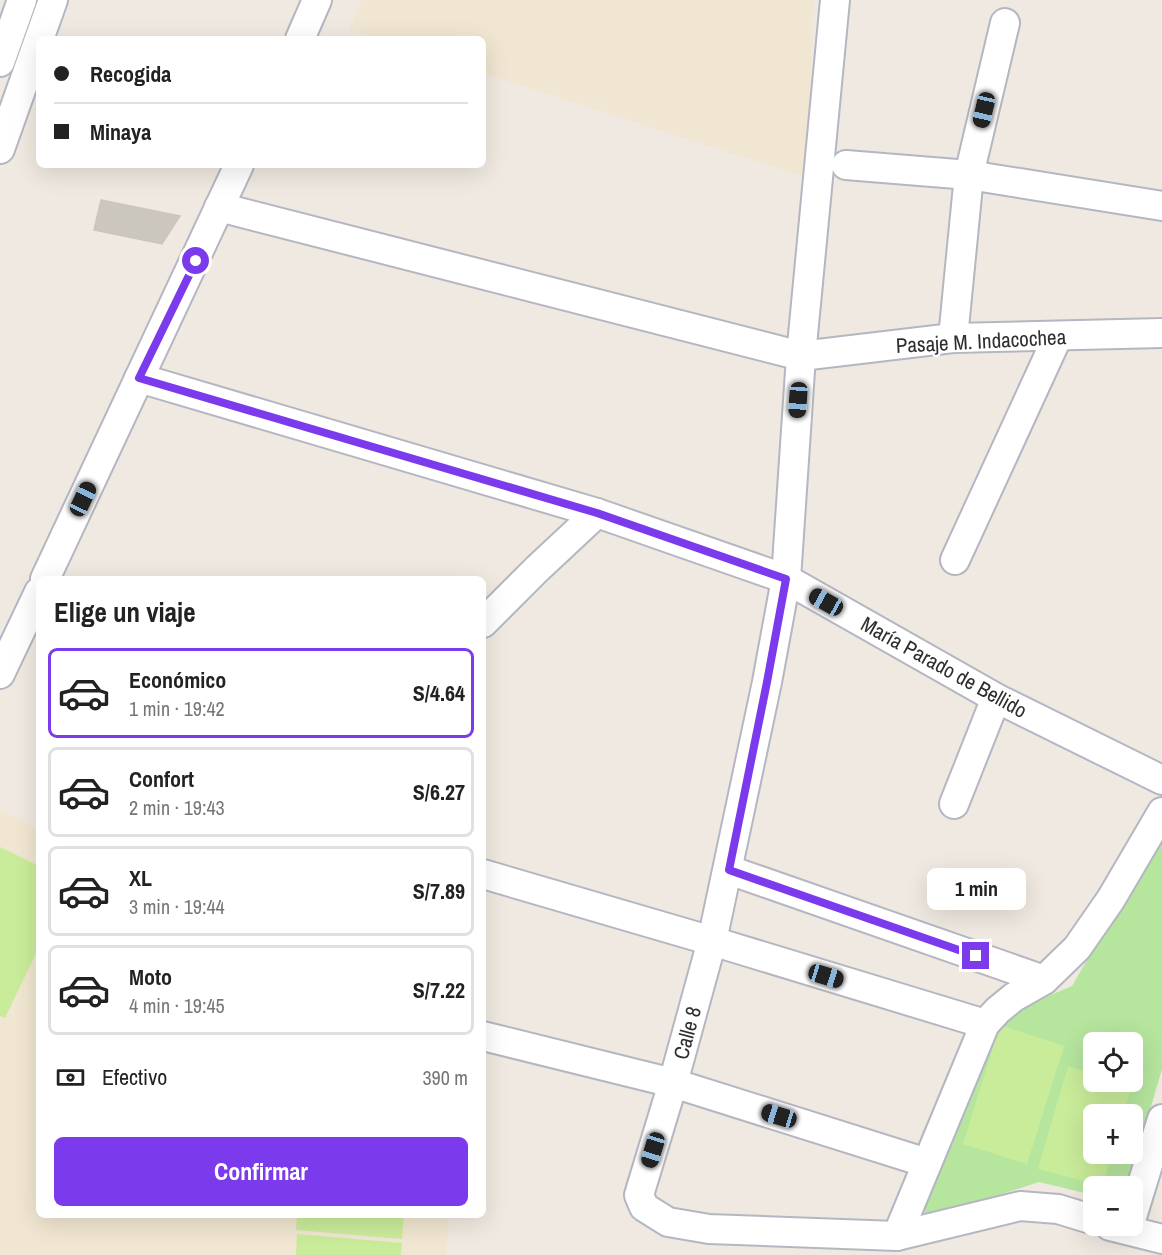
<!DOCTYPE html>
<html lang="es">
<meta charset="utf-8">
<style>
body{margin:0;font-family:"Archivo Narrow",sans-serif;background:#f6f6f6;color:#222;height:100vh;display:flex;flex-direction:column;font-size:22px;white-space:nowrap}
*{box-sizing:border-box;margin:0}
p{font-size:20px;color:#767676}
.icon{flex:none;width:33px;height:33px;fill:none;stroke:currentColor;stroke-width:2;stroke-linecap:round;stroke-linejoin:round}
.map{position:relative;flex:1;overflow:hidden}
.details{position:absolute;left:36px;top:576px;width:450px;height:642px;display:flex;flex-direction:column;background:#fff;border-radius:9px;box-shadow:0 6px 24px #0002}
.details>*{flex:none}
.guide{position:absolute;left:36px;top:36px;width:450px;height:132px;border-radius:9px;box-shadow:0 6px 24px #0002;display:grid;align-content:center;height:132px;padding:0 18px;background:#fff}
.tools{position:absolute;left:1083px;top:1032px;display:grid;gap:12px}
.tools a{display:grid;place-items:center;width:60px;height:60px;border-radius:9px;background:#fff;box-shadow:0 6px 24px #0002;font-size:30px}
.end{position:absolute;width:27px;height:27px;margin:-14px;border:8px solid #7c3aed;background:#fff;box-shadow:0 0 0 3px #fff}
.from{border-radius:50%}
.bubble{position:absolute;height:42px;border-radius:9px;background:#fff;box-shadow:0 6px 24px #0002;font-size:20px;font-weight:700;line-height:42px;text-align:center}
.car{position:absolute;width:18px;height:36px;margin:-18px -9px;border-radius:8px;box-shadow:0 0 4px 2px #0007;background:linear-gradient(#222 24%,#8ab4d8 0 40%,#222 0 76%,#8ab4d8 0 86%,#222 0)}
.guide b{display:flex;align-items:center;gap:21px;height:57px;font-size:22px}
.guide b+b{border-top:2px solid #e0e0e0}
.guide i{width:15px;height:15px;background:#222}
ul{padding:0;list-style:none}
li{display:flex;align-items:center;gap:18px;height:90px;margin:0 12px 9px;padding:0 6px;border:3px solid #e0e0e0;border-radius:9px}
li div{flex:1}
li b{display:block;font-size:22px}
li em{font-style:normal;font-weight:700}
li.active{border-color:#7c3aed}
li>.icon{width:54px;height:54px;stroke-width:1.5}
h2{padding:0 18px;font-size:27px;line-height:72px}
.pay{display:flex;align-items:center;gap:15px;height:66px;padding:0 18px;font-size:22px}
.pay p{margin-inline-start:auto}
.cta{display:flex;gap:12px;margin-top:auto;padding:12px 18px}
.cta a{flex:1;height:69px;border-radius:9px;background:#7c3aed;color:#fff;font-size:24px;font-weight:700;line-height:69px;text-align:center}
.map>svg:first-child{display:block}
.education{fill:#f0e6d1}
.green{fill:#b6e59e;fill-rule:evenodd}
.pitch{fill:#c9ec9a}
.building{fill:#cbc7bf;stroke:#cbc5ba;stroke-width:1.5}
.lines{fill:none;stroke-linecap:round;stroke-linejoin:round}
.minor-casing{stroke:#b4b7c1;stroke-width:32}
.minor{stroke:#fff;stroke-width:28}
.route{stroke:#7c3aed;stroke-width:8}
.labels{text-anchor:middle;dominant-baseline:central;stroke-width:4.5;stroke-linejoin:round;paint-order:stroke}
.street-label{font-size:21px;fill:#2e2e2e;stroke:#fff}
</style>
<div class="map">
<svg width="1162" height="1255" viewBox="0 0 1162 1255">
<rect width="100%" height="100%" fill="#efe9e1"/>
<g class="education">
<path d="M362 0H813L809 125 802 176 483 73V39H378L349 30Z"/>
<path d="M0 810 39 829V1215H449L446 1255H0Z"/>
</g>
<path class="green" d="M1162 830V1069L1128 1186H1094L1093 1195 1039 1182 929 1218 918 1204 994 1019 1072 986ZM1094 1042H1132V1082H1094ZM1094 1114H1132V1154H1094Z"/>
<g class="pitch">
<path d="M0 847 39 866V947L5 1018 0 1016Z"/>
<path d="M1000 1025 1064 1046 1027 1164 963 1144Z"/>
<path d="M1068 1066 1093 1074 1094 1082H1120L1132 1085 1123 1114H1094V1154H1112L1102 1186 1038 1169Z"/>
<path d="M297 1215H404L402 1239 296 1230Z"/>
<path d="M297 1234 402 1243 401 1255H296Z"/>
</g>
<path class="building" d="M101 200 180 216 162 244 94 230Z"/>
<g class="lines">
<g class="minor-casing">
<g id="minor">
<path d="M835 0 801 356 786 579 767 682 712 941 673 1083 639 1195 644 1207 668 1222 709 1229 897 1236 1020 1206 1058 1209 1094 1220"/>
<path d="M1005 23 969 175 1162 206"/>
<path d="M300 39 317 0"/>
<path d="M0 62 22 0"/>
<path d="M0 149 53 0"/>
<path d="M846 165 969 175 953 338"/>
<path d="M219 207 801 356 953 338 1162 333"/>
<path d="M139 378 597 513 786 579 996 698 1162 780"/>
<path d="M955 560 1058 336"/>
<path d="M45 579 239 165"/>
<path d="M483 623 537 569 597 513"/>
<path d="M0 674 39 592"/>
<path d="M954 804 996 698"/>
<path d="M729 870 1044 980"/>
<path d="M483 874 712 941 985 1024"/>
<path d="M483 1036 673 1083 927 1163"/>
<path d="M1132 1217 1162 1119"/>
<path d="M1110 1226 1162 1239"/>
<path d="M897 1236 985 1024 998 1010 1014 997 1044 980 1077 948 1111 899 1162 812"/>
</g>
</g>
<use href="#minor" class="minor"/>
</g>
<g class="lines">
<path class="route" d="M196 261 139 378 597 513 786 579 767 682 729 870 976 956"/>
</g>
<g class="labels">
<g class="street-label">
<text transform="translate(981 341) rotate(-3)">Pasaje M. Indacochea</text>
<text transform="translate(944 667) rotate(29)">María Parado de Bellido</text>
<text transform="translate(687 1033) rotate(-75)">Calle 8</text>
</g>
</g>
</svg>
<div class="tools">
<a><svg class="icon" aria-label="locate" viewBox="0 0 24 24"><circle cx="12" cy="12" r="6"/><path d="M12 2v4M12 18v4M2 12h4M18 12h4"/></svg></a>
<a>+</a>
<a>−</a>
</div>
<i class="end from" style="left:196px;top:261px"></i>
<i class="end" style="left:976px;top:956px"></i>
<div class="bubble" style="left:927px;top:868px;width:99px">1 min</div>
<i class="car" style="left:984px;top:110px;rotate:193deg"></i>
<i class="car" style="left:798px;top:400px;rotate:184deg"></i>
<i class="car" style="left:83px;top:499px;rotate:25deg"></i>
<i class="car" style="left:826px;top:602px;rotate:299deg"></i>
<i class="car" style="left:826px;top:976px;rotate:107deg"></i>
<i class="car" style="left:779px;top:1116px;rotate:287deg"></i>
<i class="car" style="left:653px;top:1150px;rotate:197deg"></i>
<div class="guide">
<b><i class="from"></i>Recogida</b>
<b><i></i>Minaya</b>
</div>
<section class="details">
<h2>Elige un viaje</h2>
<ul>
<li class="active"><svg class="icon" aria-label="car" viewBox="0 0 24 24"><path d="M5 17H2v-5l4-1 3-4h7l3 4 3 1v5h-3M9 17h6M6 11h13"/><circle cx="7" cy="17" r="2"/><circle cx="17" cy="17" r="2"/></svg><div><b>Económico</b><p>1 min · 19:42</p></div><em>S/4.64</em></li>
<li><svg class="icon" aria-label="car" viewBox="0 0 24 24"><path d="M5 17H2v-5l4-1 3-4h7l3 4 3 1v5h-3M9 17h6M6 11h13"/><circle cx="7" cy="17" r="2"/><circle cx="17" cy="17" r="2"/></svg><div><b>Confort</b><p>2 min · 19:43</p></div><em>S/6.27</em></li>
<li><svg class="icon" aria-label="car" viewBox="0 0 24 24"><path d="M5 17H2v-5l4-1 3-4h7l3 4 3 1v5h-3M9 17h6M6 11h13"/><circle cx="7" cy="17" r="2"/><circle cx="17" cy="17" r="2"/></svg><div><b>XL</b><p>3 min · 19:44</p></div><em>S/7.89</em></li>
<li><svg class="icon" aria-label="car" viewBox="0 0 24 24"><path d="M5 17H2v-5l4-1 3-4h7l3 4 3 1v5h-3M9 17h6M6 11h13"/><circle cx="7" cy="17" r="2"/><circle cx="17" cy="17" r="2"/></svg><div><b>Moto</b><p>4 min · 19:45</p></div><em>S/7.22</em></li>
</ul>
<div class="pay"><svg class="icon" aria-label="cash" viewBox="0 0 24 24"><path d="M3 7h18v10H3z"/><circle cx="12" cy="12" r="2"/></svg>Efectivo<p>390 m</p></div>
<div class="cta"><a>Confirmar</a></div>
</section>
</div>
